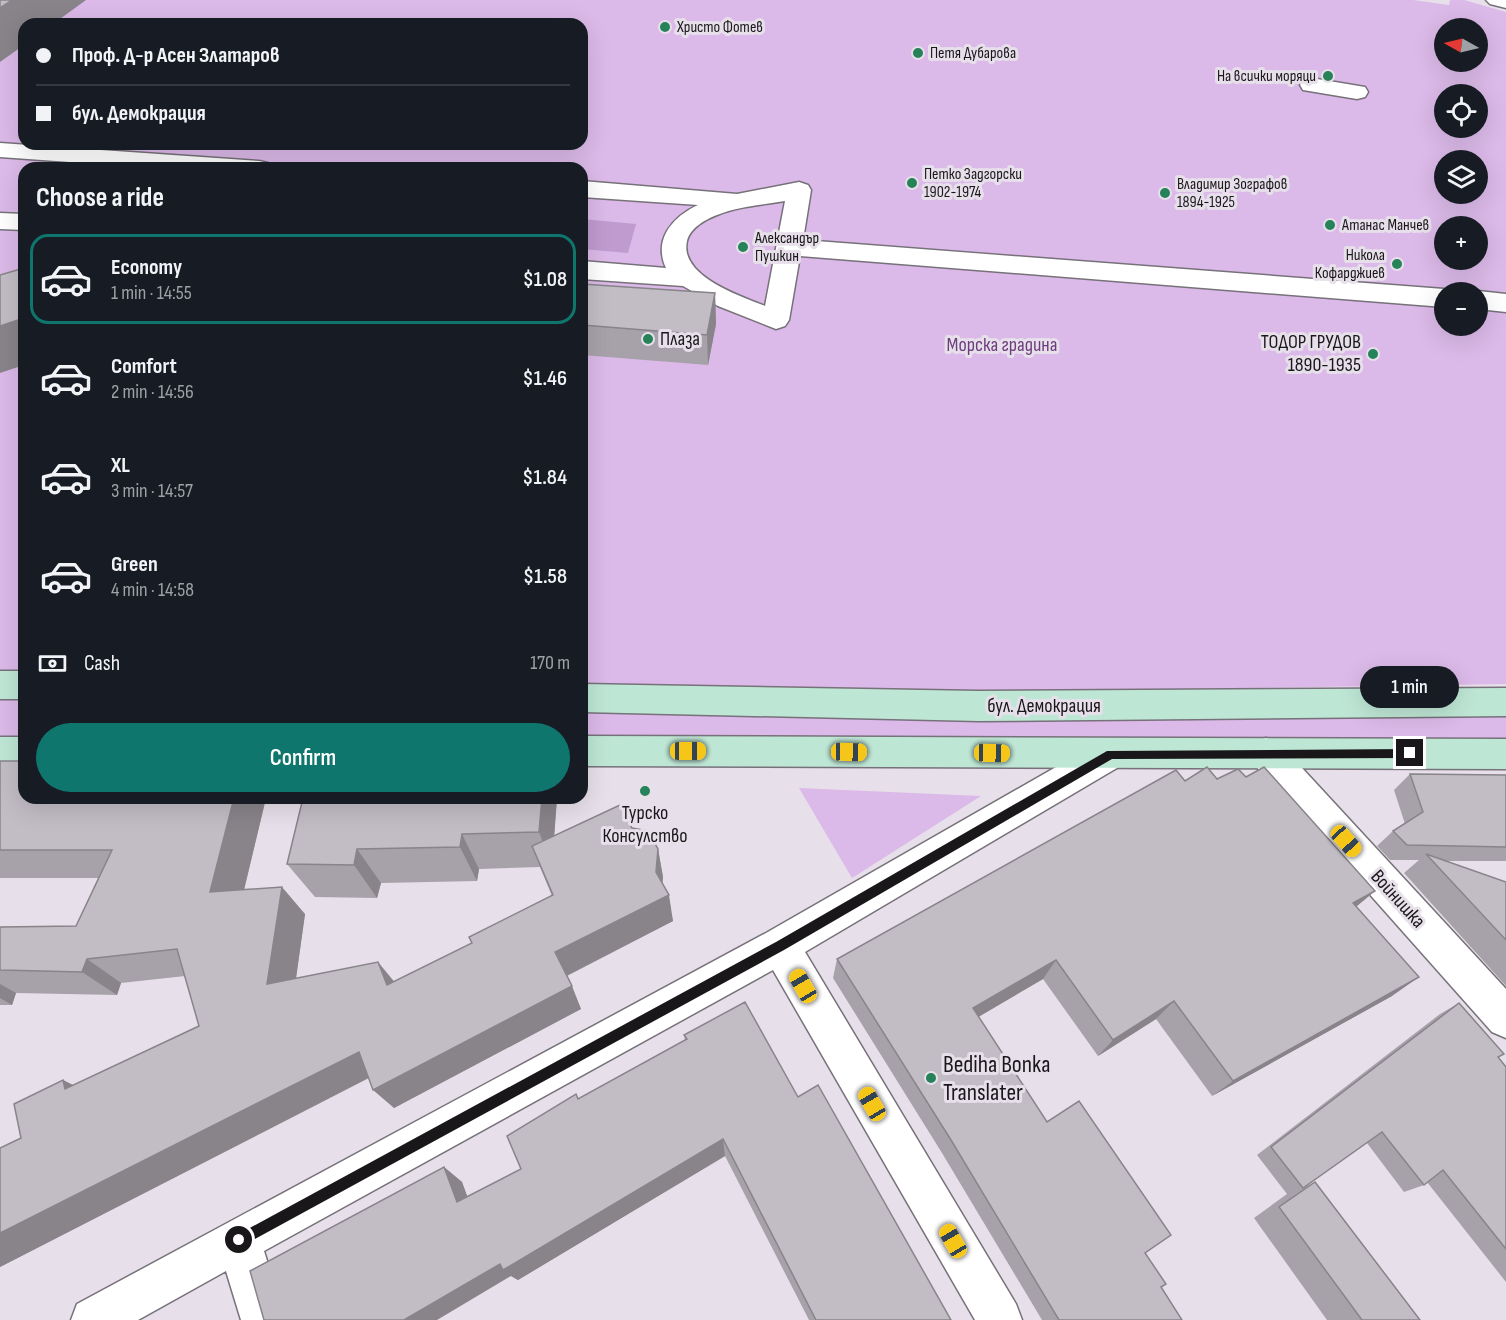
<!DOCTYPE html>
<meta charset="utf-8">
<style>
body{margin:0;font-family:"Sofia Sans Condensed",sans-serif;background:#20242c;color:#f1f3f6;height:100vh;display:flex;flex-direction:column;font-size:22px;white-space:nowrap}
*{box-sizing:border-box;margin:0}
p{font-size:20px;color:#9ea1a6}
.icon{flex:none;width:33px;height:33px;fill:none;stroke:currentColor;stroke-width:2;stroke-linecap:round;stroke-linejoin:round}
.map{position:relative;flex:1;overflow:hidden}
.details{position:absolute;left:18px;top:162px;width:570px;height:642px;display:flex;flex-direction:column;background:#171b24;border-radius:18px;box-shadow:0 6px 24px #0002}
.details>*{flex:none}
.hud{position:absolute;left:18px;top:18px;width:570px;height:132px;border-radius:18px;box-shadow:0 6px 24px #0002;display:grid;align-content:center;height:132px;padding:0 18px;background:#171b24}
.needle{width:39px;rotate:278deg}
.buttons{position:absolute;left:1434px;top:18px;display:grid;gap:12px}
.buttons a{display:grid;place-items:center;width:54px;height:54px;border-radius:50%;background:#171b24;box-shadow:0 6px 24px #0002;font-size:30px}
.end{position:absolute;width:27px;height:27px;margin:-14px;border:8px solid #19171a;background:#fff;box-shadow:0 0 0 3px #fff}
.from{border-radius:50%}
.bubble{position:absolute;height:42px;border-radius:21px;background:#171b24;box-shadow:0 6px 24px #0002;font-size:20px;font-weight:600;line-height:42px;text-align:center}
.car{position:absolute;width:18px;height:36px;margin:-18px -9px;border-radius:8px;box-shadow:0 0 4px 2px #0007;background:linear-gradient(#f5c518 24%,#345 0 40%,#f5c518 0 76%,#345 0 86%,#f5c518 0)}
.hud b{display:flex;align-items:center;gap:21px;height:57px;font-size:22px}
.hud b+b{border-top:2px solid #363941}
.hud i{width:15px;height:15px;background:#f1f3f6}
ul{padding:0;list-style:none}
li{display:flex;align-items:center;gap:18px;height:90px;margin:0 12px 9px;padding:0 6px;border:3px solid transparent;border-radius:18px}
li div{flex:1}
li b{display:block;font-size:22px}
li em{font-style:normal;font-weight:600}
li.active{border-color:#0f766e}
li>.icon{width:54px;height:54px;stroke-width:1.5}
h2{padding:0 18px;font-size:27px;line-height:72px}
.pay{display:flex;align-items:center;gap:15px;height:66px;padding:0 18px;font-size:22px}
.pay p{margin-inline-start:auto}
.action{display:flex;gap:12px;margin-top:auto;padding:12px 18px}
.action a{flex:1;height:69px;border-radius:36px;background:#0f766e;color:#fff;font-size:24px;font-weight:600;line-height:69px;text-align:center}
.map>svg:first-child{display:block}
.green{fill:#dbb9e8;fill-rule:evenodd}
.water{fill:#c09bcf}
.lines{fill:none;stroke-linecap:round;stroke-linejoin:round}
.pedestrian-casing{stroke:#77717a;stroke-width:3}
.minor-casing{stroke:#77717a;stroke-width:3}
.secondary-casing{stroke:#77717a;stroke-width:3}
.pedestrian{fill:#fff;fill-rule:evenodd}
.minor{fill:#fff;fill-rule:evenodd}
.secondary{fill:#bee6d5;fill-rule:evenodd}
.wall{fill:#a7a2a9}
.shaded-wall{fill:#88848a}
.building{fill:#c2bcc5;stroke:#88848a;stroke-width:1.5}
.route{fill:#19171a}
.poi-dot{fill:#268258;stroke:#e7e0ea;stroke-width:2}
.labels{text-anchor:middle;dominant-baseline:central;stroke-width:6;stroke-linejoin:round;paint-order:stroke}
.far-poi-label{font-size:16px;fill:#19171a;stroke:#e7e0ea;text-anchor:start}
.poi-label{font-size:20px;fill:#19171a;stroke:#e7e0ea;text-anchor:start}
.park-label{font-size:20px;fill:#6d3e7f;stroke:#e7e0ea}
.street-label{font-size:20px;fill:#19171a;stroke:#e7e0ea}
.near-poi-label{font-size:24px;fill:#19171a;stroke:#e7e0ea;text-anchor:start}
</style>
<div class="map">
<svg width="1506" height="1320" viewBox="0 0 1506 1320">
<rect width="100%" height="100%" fill="#e7e0ea"/>
<g class="green">
<path d="M0 0H1413L1449 5 1450 0H1464L1506 12V684L990 692 582 683V168H24V670H0ZM24 24H582V144H24ZM1444 28H1478V62H1444ZM1444 94H1478V128H1444ZM1444 160H1478V194H1444ZM1444 226H1478V260H1444ZM1444 292H1478V326H1444Z"/>
<rect x="0" y="700" width="24" height="38"/>
<path d="M582 708 1506 709V744L582 740Z"/>
<path d="M799 788 981 796 852 878Z"/>
</g>
<path class="water" d="M582 219 636 224 628 253 582 249Z"/>
<g class="lines">
<g class="pedestrian-casing">
<g id="pedestrian">
<path d="M1486 0H1506V8L1490 4Z"/>
<path d="M1311 78 1365 87 1368 92 1365 97 1357 99 1303 90 1300 85 1303 80Z"/>
<path d="M0 143 259 161 268 163 271 168H154L0 157Z"/>
<path d="M582 181 737 194 799 182 808 185 811 190 803 240 1444 289 1454 292H1444V307L800 256 789 320 785 326 776 329 718 306 683 286 582 279V261L666 268C653 240 672 217 698 205L582 197ZM785 201 765 306C740 296 679 276 687 241 690 228 706 219 717 215 739 206 762 205 785 201Z"/>
<path d="M0 213 24 214V230L0 229Z"/>
<path d="M1478 291 1506 294V312L1478 309V292H1473Z"/>
</g>
</g>
<g class="minor-casing">
<g id="minor">
<path d="M1266 738 1278 742 1506 989V1038L1492 1032 1254 764 1249 753 1254 742Z"/>
<path d="M1110 739 1122 743 1127 754 1122 765 805 952 1016 1304 1022 1320H975L773 970 264 1251 285 1320H241L226 1271 138 1320H71L77 1304 766 933 1098 743Z"/>
</g>
</g>
<g class="secondary-casing">
<g id="secondary">
<rect x="0" y="671" width="24" height="28"/>
<path d="M582 684 979 691 1506 688V716L979 721 582 712Z"/>
<path d="M582 736 1506 739V769L582 766Z"/>
<rect x="0" y="737" width="24" height="30"/>
</g>
</g>
<use href="#pedestrian" class="pedestrian"/>
<use href="#minor" class="minor"/>
<use href="#secondary" class="secondary"/>
</g>
<g class="wall">
<path d="M582 284 715 293 716 324 708 365 582 355Z"/>
<path d="M0 761 24 798H266L244 890 305 914 296 978 394 982 472 943 552 896 540 867 479 869 477 881 381 883 377 898 315 897 287 864 303 798H557L554 836 632 828 658 849 663 877 662 883 673 921 567 976 581 1009 394 1108 369 1078 0 1267V1148L21 1138 63 1080 73 1085 199 1026 185 976 121 983 117 995 16 993 12 1005H0V927L76 926 98 878H0Z"/>
<path d="M1410 774 1506 775V861H1446L1506 882V986L1404 873 1419 860H1390L1377 846 1393 831 1405 824 1394 790Z"/>
<path d="M1246 777 1375 891 1356 906 1392 996 1212 1096 1156 1019 1098 1056 1043 979 978 1017 1047 1122 1145 1253 1161 1287 1182 1320H1042L942 1153 833 978 837 959 1185 781Z"/>
<path d="M1459 1003 1506 1067V1282L1427 1182 1424 1185 1404 1192 1367 1143 1303 1188 1315 1182 1420 1320H1327L1254 1218 1287 1194 1257 1155 1440 1014Z"/>
<path d="M684 1035 798 1097 951 1320H809L725 1156 518 1280 511 1276 444 1167 462 1182 467 1196 521 1169 576 1094 579 1099 685 1040Z"/>
</g>
<g class="shaded-wall">
<path d="M12 0H86L53 24H24V45L0 62V8Z"/>
<path d="M715 293 716 324 708 365 707 335Z"/>
<path d="M24 318V365L0 373V326Z"/>
<path d="M234 798H266L237 919 210 892Z"/>
<path d="M542 798H557L552 867 539 832Z"/>
<path d="M462 834 479 869 477 881 460 847Z"/>
<path d="M357 849 381 883 377 898 354 865Z"/>
<path d="M658 849 663 877 661 899 656 872Z"/>
<path d="M282 887 305 914 292 1007 267 984Z"/>
<path d="M1375 891 1350 912 1353 903Z"/>
<path d="M669 895 673 921 566 976 555 952Z"/>
<path d="M87 959 121 983 117 995 82 972Z"/>
<path d="M1056 960 1043 979 963 1026 973 1008Z"/>
<path d="M378 962 397 985H387Z"/>
<path d="M1419 977 1392 996 1212 1096 1233 1081Z"/>
<path d="M0 984 16 993 12 1005 0 998Z"/>
<path d="M572 986 581 1009 394 1108 373 1090Z"/>
<path d="M1174 1001 1156 1019 1098 1056 1113 1040Z"/>
<path d="M359 1052 380 1072 0 1267V1233Z"/>
<path d="M63 1080 100 1099 65 1089Z"/>
<path d="M723 1139 725 1156 518 1280 511 1276 437 1320H404L500 1264Z"/>
<path d="M444 1167 462 1182 474 1215 457 1202Z"/>
</g>
<g class="building">
<path d="M0 0H12L0 8Z"/>
<path d="M24 268V318L0 326V275Z"/>
<path d="M582 284 715 293 707 335 582 325Z"/>
<path d="M0 761H24V798H234L210 892 282 887 267 984 378 962 387 985 472 943 469 937 553 895 532 846 620 805 632 828 648 831 658 849 656 872 669 895 555 952 572 986 373 1090 359 1052 0 1233V1148L21 1138 14 1104 63 1080 65 1089 199 1026 177 949 87 959 82 972 0 970V927L76 926 112 850H0Z"/>
<path d="M1207 767 1217 779 1238 769 1246 777 1264 767 1375 891 1353 903 1419 977 1233 1081 1174 1001 1113 1040 1056 960 973 1008 1047 1122 1079 1101 1171 1235 1145 1253 1166 1284 1161 1287 1182 1320H1059L951 1140 837 959 1176 770 1185 781Z"/>
<path d="M1410 774 1506 775V847L1407 845 1393 831 1423 812Z"/>
<path d="M303 798H542L539 832 462 834 460 847 357 849 354 865 287 864Z"/>
<path d="M1426 854 1506 882V940Z"/>
<path d="M745 1002 798 1097 818 1085 951 1320H816L723 1139 503 1270 500 1264 404 1320H264L250 1271 444 1167 457 1202 521 1169 507 1136 576 1094 578 1099 687 1039 684 1035Z"/>
<path d="M1459 1003 1504 1054 1498 1057 1506 1067V1249L1443 1170 1424 1185 1382 1132 1303 1188 1271 1147Z"/>
<path d="M1315 1182 1420 1320H1362L1279 1207Z"/>
</g>
<path class="route" d="M1410 749 1415 753 1410 758 1112 759 784 950 244 1245H235V1236L776 942 1107 751Z"/>
<g class="poi-dot">
<circle cx="665" cy="27" r="6"/>
<circle cx="918" cy="53" r="6"/>
<circle cx="1328" cy="76" r="6"/>
<circle cx="912" cy="183" r="6"/>
<circle cx="1165" cy="193" r="6"/>
<circle cx="1330" cy="225" r="6"/>
<circle cx="743" cy="247" r="6"/>
<circle cx="1397" cy="264" r="6"/>
<circle cx="648" cy="339" r="6"/>
<circle cx="1373" cy="354" r="6"/>
<circle cx="645" cy="791" r="6"/>
<circle cx="931" cy="1078" r="6"/>
</g>
<g class="labels">
<g class="far-poi-label">
<text x="677" y="27">Христо Фотев</text>
<text x="930" y="53">Петя Дубарова</text>
<text x="1316" y="76" text-anchor="end">На всички моряци</text>
<text x="924" y="174">Петко Задгорски<tspan x="924" dy="18">1902-1974</tspan></text>
<text x="1177" y="184">Владимир Зографов<tspan x="1177" dy="18">1894-1925</tspan></text>
<text x="1342" y="225">Атанас Манчев</text>
<text x="755" y="238">Александър<tspan x="755" dy="18">Пушкин</tspan></text>
<text x="1385" y="255" text-anchor="end">Никола<tspan x="1385" dy="18">Кофарджиев</tspan></text>
</g>
<g class="poi-label">
<text x="660" y="339">Плаза</text>
<text x="1361" y="342" text-anchor="end">TOДOP ГРУДОВ<tspan x="1361" dy="23">1890-1935</tspan></text>
<text x="645" y="813" text-anchor="middle">Турско<tspan x="645" dy="23">Консулство</tspan></text>
</g>
<g class="park-label">
<text x="1002" y="345">Морска градина</text>
</g>
<g class="street-label">
<text x="1044" y="706">бул. Демокрация</text>
<text transform="translate(1398 899) rotate(48)">Войнишка</text>
</g>
<g class="near-poi-label">
<text x="943" y="1064">Bediha Bonka<tspan x="943" dy="28">Translater</tspan></text>
</g>
</g>
</svg>
<div class="buttons">
<a><svg class="needle" viewBox="-14 -14 28 28"><path d="M0-13l5 13h-10z" fill="#e53935"/><path d="M0 13l5-13h-10z" fill="#9ea1a6"/></svg></a>
<a><svg class="icon" aria-label="locate" viewBox="0 0 24 24"><circle cx="12" cy="12" r="6"/><path d="M12 2v4M12 18v4M2 12h4M18 12h4"/></svg></a>
<a><svg class="icon" aria-label="layers" viewBox="0 0 24 24"><path d="M12 4l9 5-9 5-9-5zM3 14l9 5 9-5"/></svg></a>
<a>+</a>
<a>−</a>
</div>
<i class="end from" style="left:239px;top:1240px"></i>
<i class="end" style="left:1410px;top:753px"></i>
<div class="bubble" style="left:1360px;top:666px;width:99px">1 min</div>
<i class="car" style="left:688px;top:751px;rotate:90deg"></i>
<i class="car" style="left:849px;top:752px;rotate:91deg"></i>
<i class="car" style="left:992px;top:753px;rotate:91deg"></i>
<i class="car" style="left:1346px;top:841px;rotate:138deg"></i>
<i class="car" style="left:803px;top:986px;rotate:330deg"></i>
<i class="car" style="left:872px;top:1104px;rotate:330deg"></i>
<i class="car" style="left:953px;top:1241px;rotate:330deg"></i>
<div class="hud">
<b><i class="from"></i>Проф. Д-р Асен Златаров</b>
<b><i></i>бул. Демокрация</b>
</div>
<section class="details">
<h2>Choose a ride</h2>
<ul>
<li class="active"><svg class="icon" aria-label="car" viewBox="0 0 24 24"><path d="M5 17H2v-5l4-1 3-4h7l3 4 3 1v5h-3M9 17h6M6 11h13"/><circle cx="7" cy="17" r="2"/><circle cx="17" cy="17" r="2"/></svg><div><b>Economy</b><p>1 min · 14:55</p></div><em>$1.08</em></li>
<li><svg class="icon" aria-label="car" viewBox="0 0 24 24"><path d="M5 17H2v-5l4-1 3-4h7l3 4 3 1v5h-3M9 17h6M6 11h13"/><circle cx="7" cy="17" r="2"/><circle cx="17" cy="17" r="2"/></svg><div><b>Comfort</b><p>2 min · 14:56</p></div><em>$1.46</em></li>
<li><svg class="icon" aria-label="car" viewBox="0 0 24 24"><path d="M5 17H2v-5l4-1 3-4h7l3 4 3 1v5h-3M9 17h6M6 11h13"/><circle cx="7" cy="17" r="2"/><circle cx="17" cy="17" r="2"/></svg><div><b>XL</b><p>3 min · 14:57</p></div><em>$1.84</em></li>
<li><svg class="icon" aria-label="car" viewBox="0 0 24 24"><path d="M5 17H2v-5l4-1 3-4h7l3 4 3 1v5h-3M9 17h6M6 11h13"/><circle cx="7" cy="17" r="2"/><circle cx="17" cy="17" r="2"/></svg><div><b>Green</b><p>4 min · 14:58</p></div><em>$1.58</em></li>
</ul>
<div class="pay"><svg class="icon" aria-label="cash" viewBox="0 0 24 24"><path d="M3 7h18v10H3z"/><circle cx="12" cy="12" r="2"/></svg>Cash<p>170 m</p></div>
<div class="action"><a>Confirm</a></div>
</section>
</div>
